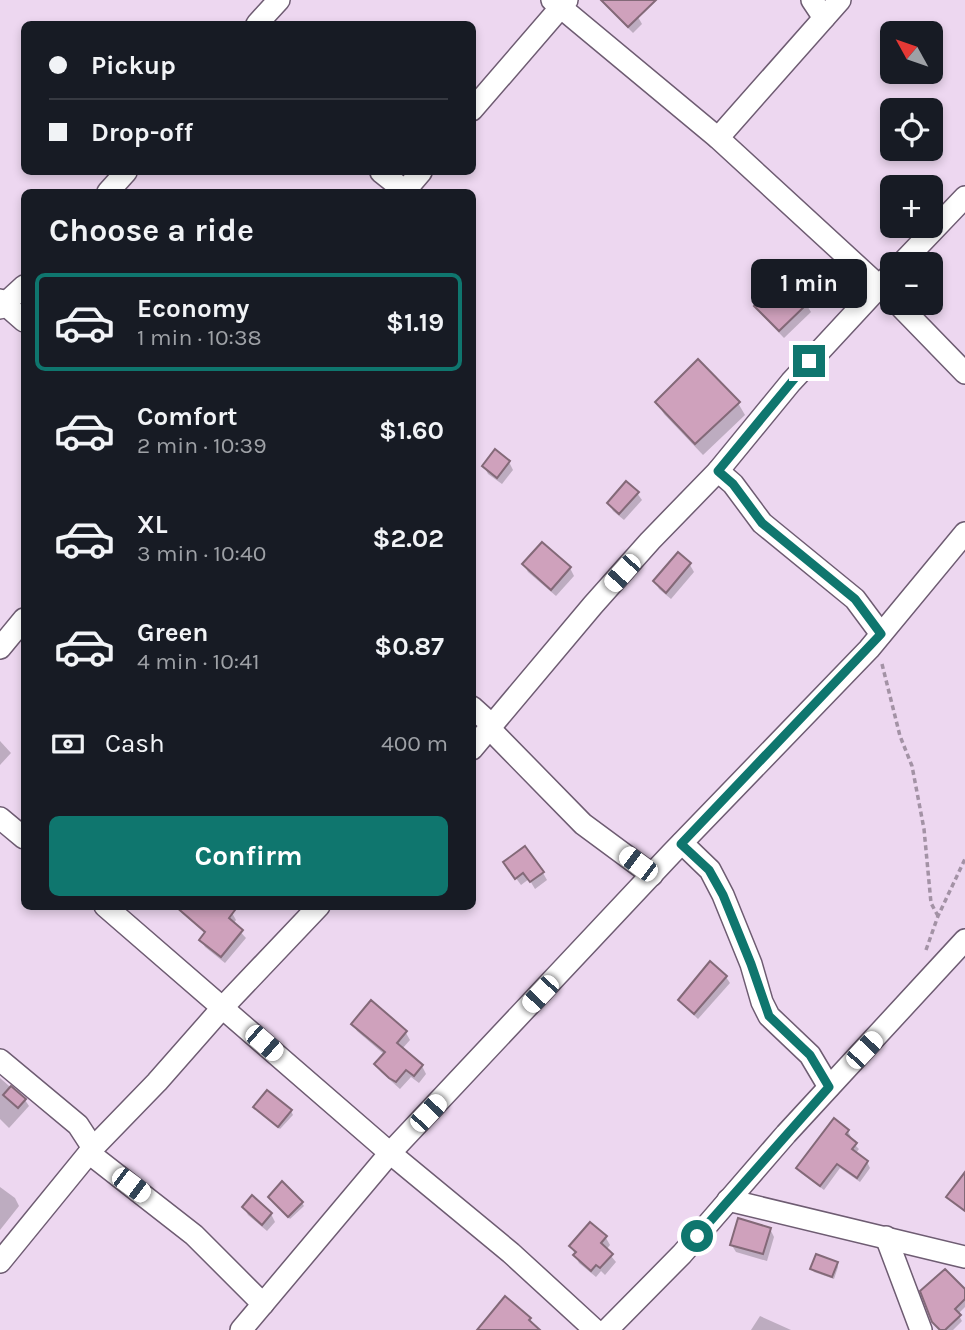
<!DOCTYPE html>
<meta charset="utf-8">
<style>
body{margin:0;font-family:Karla,sans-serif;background:#242831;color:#f1f3f6;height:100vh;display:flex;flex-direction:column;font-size:26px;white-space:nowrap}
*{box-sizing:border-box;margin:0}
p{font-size:23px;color:#9ea1a6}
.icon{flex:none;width:38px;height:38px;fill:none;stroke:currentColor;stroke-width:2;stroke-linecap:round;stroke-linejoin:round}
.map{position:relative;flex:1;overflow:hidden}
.drawer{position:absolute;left:21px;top:189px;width:455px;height:721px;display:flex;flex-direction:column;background:#171b24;border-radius:10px;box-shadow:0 4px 10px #0003}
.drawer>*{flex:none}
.banner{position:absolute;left:21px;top:21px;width:455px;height:154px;border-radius:10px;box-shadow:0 4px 10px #0003;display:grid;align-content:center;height:154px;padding:0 28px;background:#171b24}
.needle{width:46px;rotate:310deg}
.controls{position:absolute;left:880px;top:21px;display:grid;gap:14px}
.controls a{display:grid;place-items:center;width:63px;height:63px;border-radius:10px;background:#171b24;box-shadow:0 4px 10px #0003;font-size:35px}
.end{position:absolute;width:32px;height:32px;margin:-16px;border:9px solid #0f766e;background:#fff;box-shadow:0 0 0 4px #fff}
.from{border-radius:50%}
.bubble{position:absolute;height:49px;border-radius:10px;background:#171b24;box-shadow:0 4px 10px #0003;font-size:23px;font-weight:700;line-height:49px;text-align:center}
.car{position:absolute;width:21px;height:42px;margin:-21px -10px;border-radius:9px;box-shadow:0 0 5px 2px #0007;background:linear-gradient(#fff 24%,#345 0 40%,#fff 0 76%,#345 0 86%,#fff 0)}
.banner b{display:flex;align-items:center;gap:24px;height:66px;font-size:26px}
.banner b+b{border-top:2px solid #363941}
.banner i{width:18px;height:18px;background:#f1f3f6}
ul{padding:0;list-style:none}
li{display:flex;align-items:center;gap:21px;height:98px;margin:0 14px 10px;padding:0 14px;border:4px solid transparent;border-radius:10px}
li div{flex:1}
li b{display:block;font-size:26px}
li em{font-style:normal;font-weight:700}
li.active{border-color:#0f766e}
li>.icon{width:63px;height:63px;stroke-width:1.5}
h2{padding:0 28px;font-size:32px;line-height:84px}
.pay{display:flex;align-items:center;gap:18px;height:77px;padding:0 28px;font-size:26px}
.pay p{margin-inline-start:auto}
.button{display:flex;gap:14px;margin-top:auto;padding:14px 28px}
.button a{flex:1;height:80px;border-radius:10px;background:#0f766e;color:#fff;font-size:28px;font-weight:700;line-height:80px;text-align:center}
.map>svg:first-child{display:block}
.shadow{fill:#0003}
.building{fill:#cfa1bc;stroke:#836978;stroke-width:2}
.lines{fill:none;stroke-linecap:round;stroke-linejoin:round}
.minor-casing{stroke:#6e5c72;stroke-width:24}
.path{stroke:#a392a5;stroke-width:3.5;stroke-dasharray:5 3.5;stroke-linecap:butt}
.minor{stroke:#fff;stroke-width:21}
.route{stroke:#0f766e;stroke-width:9}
</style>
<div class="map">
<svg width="965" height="1330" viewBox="0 0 965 1330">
<rect width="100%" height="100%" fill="#edd7f0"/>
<g class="shadow">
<path d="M600 0H620L638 17 642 24 633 33Z"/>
<path d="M806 304 811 312 784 338 761 314 756 306Z"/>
<path d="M657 402 738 403 745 415 703 455 664 414Z"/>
<path d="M509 462 513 470 502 484 488 474 484 466Z"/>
<path d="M637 493 642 500 624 520 613 511 609 503Z"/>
<path d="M678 554 690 565 694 572 671 599 659 589 655 581Z"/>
<path d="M524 565 570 568 574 576 556 596 528 572Z"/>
<path d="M0 741 11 753 0 765Z"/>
<path d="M510 870 543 873 547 880 535 889 529 879 521 885Z"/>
<path d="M176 906 232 913 236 920 233 924 246 938 225 963 205 947 201 940 206 934Z"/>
<path d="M726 977 730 983 698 1019 684 1006 680 1000Z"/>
<path d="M371 1003 406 1033 410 1040 402 1049 422 1066 426 1074 419 1083 411 1077 400 1089 381 1072 376 1064 385 1055 357 1031 353 1024Z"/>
<path d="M0 1078 25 1100 29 1106 9 1128 0 1119Z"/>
<path d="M257 1110 291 1111 293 1115 280 1129Z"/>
<path d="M848 1131 851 1137 849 1139 859 1149 855 1154 867 1162 870 1168 860 1182 840 1168 824 1190 801 1173 798 1168Z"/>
<path d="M0 1187 15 1198 19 1206 0 1230Z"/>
<path d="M272 1200 302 1203 304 1206 290 1219Z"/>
<path d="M244 1207 271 1214 275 1222 267 1231 248 1215Z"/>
<path d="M590 1224 606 1238 610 1245 606 1250 616 1262 605 1275 601 1271 596 1277 579 1263 571 1246Z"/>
<path d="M770 1229 774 1237 767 1261 736 1252 731 1244Z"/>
<path d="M837 1263 838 1267 834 1279 814 1272 812 1269Z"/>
<path d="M965 1291V1307L958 1314 962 1321 953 1330H940L934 1321Z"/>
<path d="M760 1316 791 1330H751Z"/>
</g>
<g class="building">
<path d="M601 0H656L628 27Z"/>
<path d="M782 278 808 303 779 331 754 306Z"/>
<path d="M698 359 740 402 695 444 655 402Z"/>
<path d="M495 449 510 461 497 478 482 466Z"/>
<path d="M626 481 639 492 619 514 607 503Z"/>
<path d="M542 542 571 567 551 590 522 564Z"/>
<path d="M678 552 691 563 666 593 653 581Z"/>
<path d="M525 846 544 872 530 882 523 873 515 879 503 862Z"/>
<path d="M175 906H238L229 918 243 930 221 957 199 940 205 932Z"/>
<path d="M710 961 727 976 694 1014 678 1000Z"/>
<path d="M371 1000 407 1031 397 1043 423 1065 414 1076 406 1070 396 1082 389 1078 374 1064 385 1052 351 1024Z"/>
<path d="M11 1086 26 1099 18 1108 3 1095Z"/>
<path d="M267 1090 292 1110 278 1127 253 1107Z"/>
<path d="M834 1118 849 1130 846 1134 857 1143 852 1149 868 1161 857 1178 837 1164 820 1186 796 1168Z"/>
<path d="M965 1172V1211L946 1197Z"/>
<path d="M282 1181 303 1202 288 1217 268 1197Z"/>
<path d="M252 1195 272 1213 262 1225 242 1207Z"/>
<path d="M738 1218 771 1228 763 1254 730 1245Z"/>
<path d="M590 1222 607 1236 601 1243 613 1254 600 1268 596 1265 591 1271 573 1255 576 1252 569 1246Z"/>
<path d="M816 1254 838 1262 832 1277 810 1269Z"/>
<path d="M945 1269 965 1289V1299L955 1309 961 1315 945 1330H940L932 1322 920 1291Z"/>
<path d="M505 1296 531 1318 529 1320 540 1330H477Z"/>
</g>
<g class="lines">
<g class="minor-casing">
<g id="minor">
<path d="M552 0 718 138 892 298"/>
<path d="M812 0 824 18"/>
<path d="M257 24 279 0"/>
<path d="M472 110 567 0"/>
<path d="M718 138 840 0"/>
<path d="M381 172 405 191"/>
<path d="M108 192 126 172"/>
<path d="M404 192 421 172"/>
<path d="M901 264 965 197"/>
<path d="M0 300 24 321"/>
<path d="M897 303 965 373"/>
<path d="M0 308 24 286"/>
<path d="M718 471 733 484 762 523 855 599 881 634"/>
<path d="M0 648 24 619"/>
<path d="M472 707 492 725"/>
<path d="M489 728 583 824 652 875"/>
<path d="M472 749 593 605 650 541 718 471 791 382 892 273"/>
<path d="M0 818 24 838"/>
<path d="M682 843 710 870 723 895 751 964 762 1002 769 1016 810 1055 829 1087"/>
<path d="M105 906 390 1153 511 1253 595 1330"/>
<path d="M0 1060 78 1125 93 1148"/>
<path d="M89 1153 194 1235 263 1304"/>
<path d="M728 1200 965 1257"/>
<path d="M886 1237 921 1330"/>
<path d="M0 1262 93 1148 157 1082 223 1007 319 906"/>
<path d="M241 1330 390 1153 671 854 869 649 965 533"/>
<path d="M607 1330 682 1254 786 1134 965 940"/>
</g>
</g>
<g class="path">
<path d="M882 664 900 736 912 766 924 829 931 903 938 916"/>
<path d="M926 950 938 916 965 859"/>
</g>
<use href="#minor" class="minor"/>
</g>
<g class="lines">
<path class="route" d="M697 1236 829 1087 810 1055 769 1016 751 964 723 895 709 870 681 844 881 634 855 599 762 523 733 484 718 471 809 361"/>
</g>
</svg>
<div class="controls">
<a><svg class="needle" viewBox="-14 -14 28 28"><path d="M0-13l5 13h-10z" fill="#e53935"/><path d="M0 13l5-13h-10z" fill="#9ea1a6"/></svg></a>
<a><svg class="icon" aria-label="locate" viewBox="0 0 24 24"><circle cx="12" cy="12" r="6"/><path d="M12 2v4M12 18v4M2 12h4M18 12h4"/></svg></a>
<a>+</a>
<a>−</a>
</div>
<i class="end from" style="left:697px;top:1236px"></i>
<i class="end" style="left:809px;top:361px"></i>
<div class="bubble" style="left:751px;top:259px;width:116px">1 min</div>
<i class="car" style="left:622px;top:573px;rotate:222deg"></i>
<i class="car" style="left:638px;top:864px;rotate:307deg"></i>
<i class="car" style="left:540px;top:994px;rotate:223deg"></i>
<i class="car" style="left:264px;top:1043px;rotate:131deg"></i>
<i class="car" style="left:864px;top:1050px;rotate:43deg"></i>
<i class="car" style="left:428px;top:1113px;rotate:43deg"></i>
<i class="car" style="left:131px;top:1185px;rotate:127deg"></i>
<div class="banner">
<b><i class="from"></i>Pickup</b>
<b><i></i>Drop-off</b>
</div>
<section class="drawer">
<h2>Choose a ride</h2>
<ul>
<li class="active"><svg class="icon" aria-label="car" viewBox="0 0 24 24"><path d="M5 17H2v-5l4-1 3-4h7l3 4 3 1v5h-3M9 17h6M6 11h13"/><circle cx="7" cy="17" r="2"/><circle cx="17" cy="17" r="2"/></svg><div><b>Economy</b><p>1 min · 10:38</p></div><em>$1.19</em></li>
<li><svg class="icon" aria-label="car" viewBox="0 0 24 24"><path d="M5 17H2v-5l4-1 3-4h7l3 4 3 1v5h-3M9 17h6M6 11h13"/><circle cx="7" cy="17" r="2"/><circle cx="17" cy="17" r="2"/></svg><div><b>Comfort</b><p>2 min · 10:39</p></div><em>$1.60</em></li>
<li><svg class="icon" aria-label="car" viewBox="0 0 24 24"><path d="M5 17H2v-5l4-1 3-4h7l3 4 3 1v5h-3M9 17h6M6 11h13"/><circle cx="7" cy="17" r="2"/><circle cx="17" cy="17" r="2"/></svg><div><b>XL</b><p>3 min · 10:40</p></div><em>$2.02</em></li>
<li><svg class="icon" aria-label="car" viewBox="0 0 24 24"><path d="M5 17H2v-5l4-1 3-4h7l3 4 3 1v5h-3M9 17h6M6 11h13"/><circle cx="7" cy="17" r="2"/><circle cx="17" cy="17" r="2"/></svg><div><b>Green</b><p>4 min · 10:41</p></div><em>$0.87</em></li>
</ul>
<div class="pay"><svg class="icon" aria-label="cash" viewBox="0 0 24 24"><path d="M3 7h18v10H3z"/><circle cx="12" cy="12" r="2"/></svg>Cash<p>400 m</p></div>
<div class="button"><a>Confirm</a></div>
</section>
</div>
